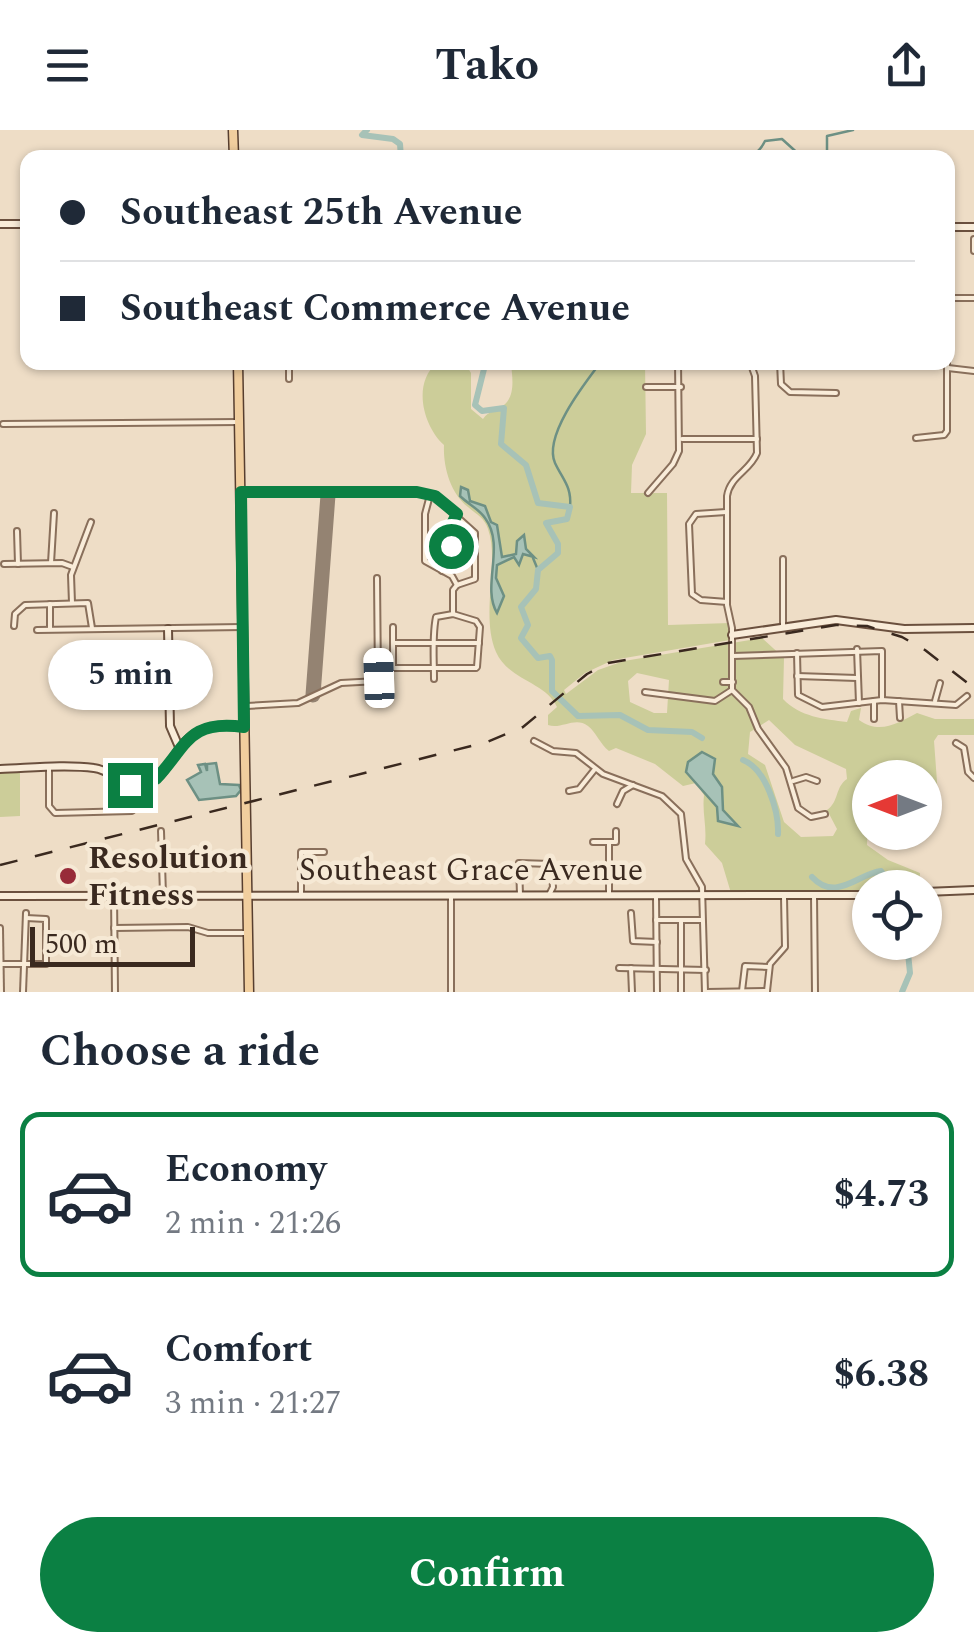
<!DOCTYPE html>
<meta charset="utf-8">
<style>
body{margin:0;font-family:Spectral,serif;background:#f6f6f7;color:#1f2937;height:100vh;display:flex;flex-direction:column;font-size:38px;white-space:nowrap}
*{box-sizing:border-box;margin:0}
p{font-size:32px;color:#747a83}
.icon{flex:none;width:55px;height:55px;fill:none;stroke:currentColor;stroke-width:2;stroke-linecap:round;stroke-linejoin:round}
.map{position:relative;height:862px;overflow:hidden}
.side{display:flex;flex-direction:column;background:#fff;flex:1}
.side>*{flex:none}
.guide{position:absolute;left:20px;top:20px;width:935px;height:220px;border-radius:20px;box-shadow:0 2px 8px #0004;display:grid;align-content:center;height:220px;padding:0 40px;background:#fff}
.needle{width:65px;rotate:270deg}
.fabs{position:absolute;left:852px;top:630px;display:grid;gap:20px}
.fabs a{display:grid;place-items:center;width:90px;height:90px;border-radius:50%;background:#fff;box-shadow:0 2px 8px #0004;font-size:50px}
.scale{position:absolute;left:30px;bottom:25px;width:165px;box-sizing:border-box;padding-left:10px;border:5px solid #3a291f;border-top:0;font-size:28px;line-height:35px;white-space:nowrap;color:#3a291f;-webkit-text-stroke:8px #f6e9d5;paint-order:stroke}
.end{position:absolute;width:45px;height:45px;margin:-22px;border:12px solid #0b8043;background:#fff;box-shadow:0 0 0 5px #fff}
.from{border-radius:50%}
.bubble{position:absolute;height:70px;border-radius:35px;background:#fff;box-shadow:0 2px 8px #0004;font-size:32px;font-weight:700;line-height:70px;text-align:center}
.car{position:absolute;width:30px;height:60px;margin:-30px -15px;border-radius:12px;box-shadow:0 0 8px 2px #0007;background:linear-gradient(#fff 24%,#345 0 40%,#fff 0 76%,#345 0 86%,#fff 0)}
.guide b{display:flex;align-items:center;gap:35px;height:95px;font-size:38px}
.guide b+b{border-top:2px solid #e0e1e3}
.guide i{width:25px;height:25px;background:#1f2937}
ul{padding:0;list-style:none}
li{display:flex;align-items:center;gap:30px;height:165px;margin:0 20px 15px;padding:0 20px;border:5px solid transparent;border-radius:20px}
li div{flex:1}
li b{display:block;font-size:38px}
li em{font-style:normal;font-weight:700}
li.active{border-color:#0b8043}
li>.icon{width:90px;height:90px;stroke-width:1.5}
h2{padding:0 40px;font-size:45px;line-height:120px}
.primary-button{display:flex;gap:20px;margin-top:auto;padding:20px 40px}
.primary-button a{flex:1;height:115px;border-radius:60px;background:#0b8043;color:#fff;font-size:40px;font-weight:700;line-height:115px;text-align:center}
header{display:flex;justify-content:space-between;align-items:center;height:130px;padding:0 40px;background:#fff;font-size:45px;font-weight:700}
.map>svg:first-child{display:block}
.green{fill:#cccd99;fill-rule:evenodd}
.water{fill:#a7c2b7;stroke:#6d9084;stroke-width:2.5}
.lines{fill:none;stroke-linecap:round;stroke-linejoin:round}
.stream{stroke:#6d9084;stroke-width:2.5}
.river{stroke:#a7c2b7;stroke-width:6}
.runway{stroke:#948372;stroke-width:15}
.street-casing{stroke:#896f5b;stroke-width:8}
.secondary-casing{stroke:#6b503e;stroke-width:10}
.primary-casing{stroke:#573e2f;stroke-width:11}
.street{stroke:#f9ecd9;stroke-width:4}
.secondary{stroke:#f9ecd9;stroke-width:6}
.primary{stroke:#f1ce9e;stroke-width:8}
.rail{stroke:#3a291f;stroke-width:2.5;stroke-dasharray:18 18;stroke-linecap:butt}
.route{stroke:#0b8043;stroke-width:12}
.poi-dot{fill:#982b39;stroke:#f6e9d5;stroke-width:4}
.labels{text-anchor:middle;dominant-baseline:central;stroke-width:9;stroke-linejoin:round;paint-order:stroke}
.poi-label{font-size:32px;font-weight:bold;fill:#3a291f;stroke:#f6e9d5;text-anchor:start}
.street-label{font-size:32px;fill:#3a291f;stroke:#f6e9d5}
</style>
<header><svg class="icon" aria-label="menu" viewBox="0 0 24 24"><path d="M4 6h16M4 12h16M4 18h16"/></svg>Tako<svg class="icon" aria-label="share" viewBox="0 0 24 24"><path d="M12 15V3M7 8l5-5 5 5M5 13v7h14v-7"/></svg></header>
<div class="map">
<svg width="974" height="862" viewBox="0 0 974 862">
<rect width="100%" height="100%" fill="#eeddc6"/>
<g class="green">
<path d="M437 233H465L471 243V279L483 289C489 280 496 282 504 275 516 265 512 246 511 233H645L646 304 632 335 631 363H667L668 495 730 493V510L613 530 585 543 564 560 566 564 598 540 624 531 762 508 784 528 783 569C800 587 824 589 847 592L851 581 861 578 859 590C880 605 898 593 917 583L935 589H974V605H938L934 611 938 665 931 675 925 674V648H870L867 715 888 730 920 743 919 757 870 758V763H731L722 733 705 714C707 696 702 683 704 665L696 653 683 656 655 634 616 618 609 621C600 614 596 602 588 596 575 586 561 600 548 595V585L557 577C546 552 508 550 496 522 480 485 500 432 488 399 484 387 477 385 468 377 450 363 443 336 444 315 423 296 412 253 437 233ZM637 543 669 550 667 583H654L630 572 628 551ZM769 590 795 615 846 639 847 649C835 657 839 672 827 680L837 699 833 706 801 707 784 692 765 635 748 624 750 602Z"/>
<path d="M14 640 20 643V686L0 687V641Z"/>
</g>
<g class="water">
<path d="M461 357 468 360 470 371 485 376 491 392 497 395 502 427 516 424 517 411 524 405 526 419 534 427 523 424 519 435 514 427 497 435 496 448 504 466 497 483C481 456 506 416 485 388 479 379 468 374 460 366Z"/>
<path d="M702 622 715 629 713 644 722 657 723 680 738 696 718 691 717 677 686 642 688 632Z"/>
<path d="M216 633 220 654 239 655 241 660 236 666 199 670 187 650 201 642 198 635 205 634 207 641V634Z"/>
</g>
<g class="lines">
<g class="stream">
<path d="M733 28C750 25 757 27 765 11L782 9 803 28"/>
<path d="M827 28V6L853 0"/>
<path d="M570 377C572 357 563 350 555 333 543 306 585 253 601 232"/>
<path d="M533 428 538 440"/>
</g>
<g class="river">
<path d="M367 0 362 5 393 9 400 14 401 28"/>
<path d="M478 232 484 239 475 275 482 281 504 278 501 314 526 335 538 373 570 377 567 389 546 393 558 414V423L538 440 536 459 521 477 528 495 521 508 538 528 550 526 552 530V561L578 586 620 585 648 600 692 602 702 608"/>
<path d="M743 630C766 639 779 681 778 704"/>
<path d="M812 747C836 773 859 743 881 741L893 758"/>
<path d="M902 862 910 843 908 823 912 812"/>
</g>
<path class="runway" d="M313 565 328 365"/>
<g class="street-casing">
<g id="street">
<path d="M974 109V121"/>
<path d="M948 168H974"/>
<path d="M780 232 781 254 790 262 836 263"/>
<path d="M948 238 974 241"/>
<path d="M289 249V232"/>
<path d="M646 257H681"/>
<path d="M3 294 239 292"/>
<path d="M916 308 944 305 947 301V232"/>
<path d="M682 309H757"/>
<path d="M242 362H417L435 367 475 403V449L457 455"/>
<path d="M648 363 673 334 679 321 678 232"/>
<path d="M430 365 425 384V431L452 446 457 455"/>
<path d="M726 382 696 384 689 394 692 464 701 470 727 472"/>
<path d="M17 401 18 434"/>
<path d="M51 433 54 383"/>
<path d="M4 434 62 433 73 437"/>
<path d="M442 441C451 420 446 402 457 385"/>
<path d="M72 473 71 445 91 392"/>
<path d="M50 474V499"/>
<path d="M453 484V460L457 455"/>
<path d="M14 496 15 484 25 475 88 473 92 498"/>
<path d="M393 497V537"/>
<path d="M783 498V429"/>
<path d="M37 500 242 497"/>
<path d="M393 513H479"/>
<path d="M857 519 859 573"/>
<path d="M168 520 145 523 141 552 146 559H169"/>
<path d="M797 523 798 565 822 577 882 570 956 575 967 566"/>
<path d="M733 526 882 521V570"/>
<path d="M382 538H476L477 537 480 497 476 491 453 484 436 487C432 506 434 529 434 549"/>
<path d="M797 546 857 548"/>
<path d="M723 552H733"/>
<path d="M732 560V498L727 475V366C730 346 750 341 757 323L755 246 750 232"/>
<path d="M732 560 749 577 758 599 786 638 798 678 811 687 825 684"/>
<path d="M645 562 715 571 732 560"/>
<path d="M874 571V589"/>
<path d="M899 571 900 588"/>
<path d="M935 571 940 553"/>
<path d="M247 576 298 573 341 553 378 551 377 448"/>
<path d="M534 611 553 621 576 623 603 644 662 666 681 684 686 729 702 757 705 862"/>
<path d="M956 613 964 618 968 642 974 648"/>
<path d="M49 638V676L55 683 132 681 138 675V658"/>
<path d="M793 651 806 647 817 651"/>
<path d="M569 661 579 659 595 639"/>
<path d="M617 674 623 661 633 655"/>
<path d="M161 701 163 765"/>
<path d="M593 712H616V701"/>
<path d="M609 712V765"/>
<path d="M301 764V722H324"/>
<path d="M114 765 115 862"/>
<path d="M451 765V862"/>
<path d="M520 765 519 733 551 734 553 757 549 765"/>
<path d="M814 765 815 862"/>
<path d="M656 767 657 862"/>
<path d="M631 783 633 811 657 812"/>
<path d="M656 790H702"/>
<path d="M681 790V862"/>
<path d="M0 798 1 862"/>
<path d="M114 798 188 797 208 803H248"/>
<path d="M0 834H46V789L26 788"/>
<path d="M619 838 706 840"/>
<path d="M631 838 632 862"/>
<path d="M742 861 745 836 769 837"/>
<path d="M767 861 770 834 785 817 784 767"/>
<path d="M23 862 26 783"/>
<path d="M707 862 767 861"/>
</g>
</g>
<g class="secondary-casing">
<g id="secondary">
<path d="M0 94H28"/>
<path d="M948 97H974"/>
<path d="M168 499 170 596 179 617"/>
<path d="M732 505 836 490 904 499 974 498"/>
<path d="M0 639C30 638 64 634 94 638 113 640 123 659 144 655 180 646 170 585 244 597"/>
<path d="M925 762 974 760"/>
<path d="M0 766 870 765"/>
</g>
</g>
<g class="primary-casing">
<g id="primary">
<path d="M233 0 234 28"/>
<path d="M238 232 249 862"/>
</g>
</g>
<use href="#street" class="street"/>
<use href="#secondary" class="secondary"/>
<use href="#primary" class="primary"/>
<path class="rail" d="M0 735 487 612 523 597 587 544 608 533 836 495 867 496 902 507 925 520 974 558"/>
</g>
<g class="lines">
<path class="route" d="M130 655 156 649C187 616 188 589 244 597L241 362H417L435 366 457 384 450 398 451 416"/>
</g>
<circle class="poi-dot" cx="68" cy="746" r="10"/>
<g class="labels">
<g class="poi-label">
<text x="88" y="728">Resolution<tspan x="88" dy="37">Fitness</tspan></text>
</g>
<g class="street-label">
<text x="471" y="740">Southeast Grace Avenue</text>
</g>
</g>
</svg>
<div class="fabs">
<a><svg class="needle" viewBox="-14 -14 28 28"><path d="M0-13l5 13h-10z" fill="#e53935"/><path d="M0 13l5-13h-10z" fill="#747a83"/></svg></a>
<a><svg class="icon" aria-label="locate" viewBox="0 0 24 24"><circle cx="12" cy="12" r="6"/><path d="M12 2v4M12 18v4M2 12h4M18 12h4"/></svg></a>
</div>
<div class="scale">500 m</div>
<i class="end from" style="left:451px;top:416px"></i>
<i class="end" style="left:130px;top:655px"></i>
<div class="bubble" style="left:48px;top:510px;width:165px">5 min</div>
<i class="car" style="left:379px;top:548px;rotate:358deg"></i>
<div class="guide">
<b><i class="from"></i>Southeast 25th Avenue</b>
<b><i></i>Southeast Commerce Avenue</b>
</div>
</div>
<section class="side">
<h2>Choose a ride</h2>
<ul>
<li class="active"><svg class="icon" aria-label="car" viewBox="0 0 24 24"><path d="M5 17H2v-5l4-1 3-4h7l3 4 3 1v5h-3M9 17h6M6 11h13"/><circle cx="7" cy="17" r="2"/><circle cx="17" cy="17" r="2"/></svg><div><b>Economy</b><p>2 min · 21:26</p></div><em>$4.73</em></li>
<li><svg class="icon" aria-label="car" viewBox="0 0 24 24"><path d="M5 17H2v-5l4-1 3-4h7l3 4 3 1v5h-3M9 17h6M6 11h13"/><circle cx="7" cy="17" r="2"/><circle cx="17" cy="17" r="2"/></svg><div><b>Comfort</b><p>3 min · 21:27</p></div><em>$6.38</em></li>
</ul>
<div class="primary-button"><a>Confirm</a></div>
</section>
